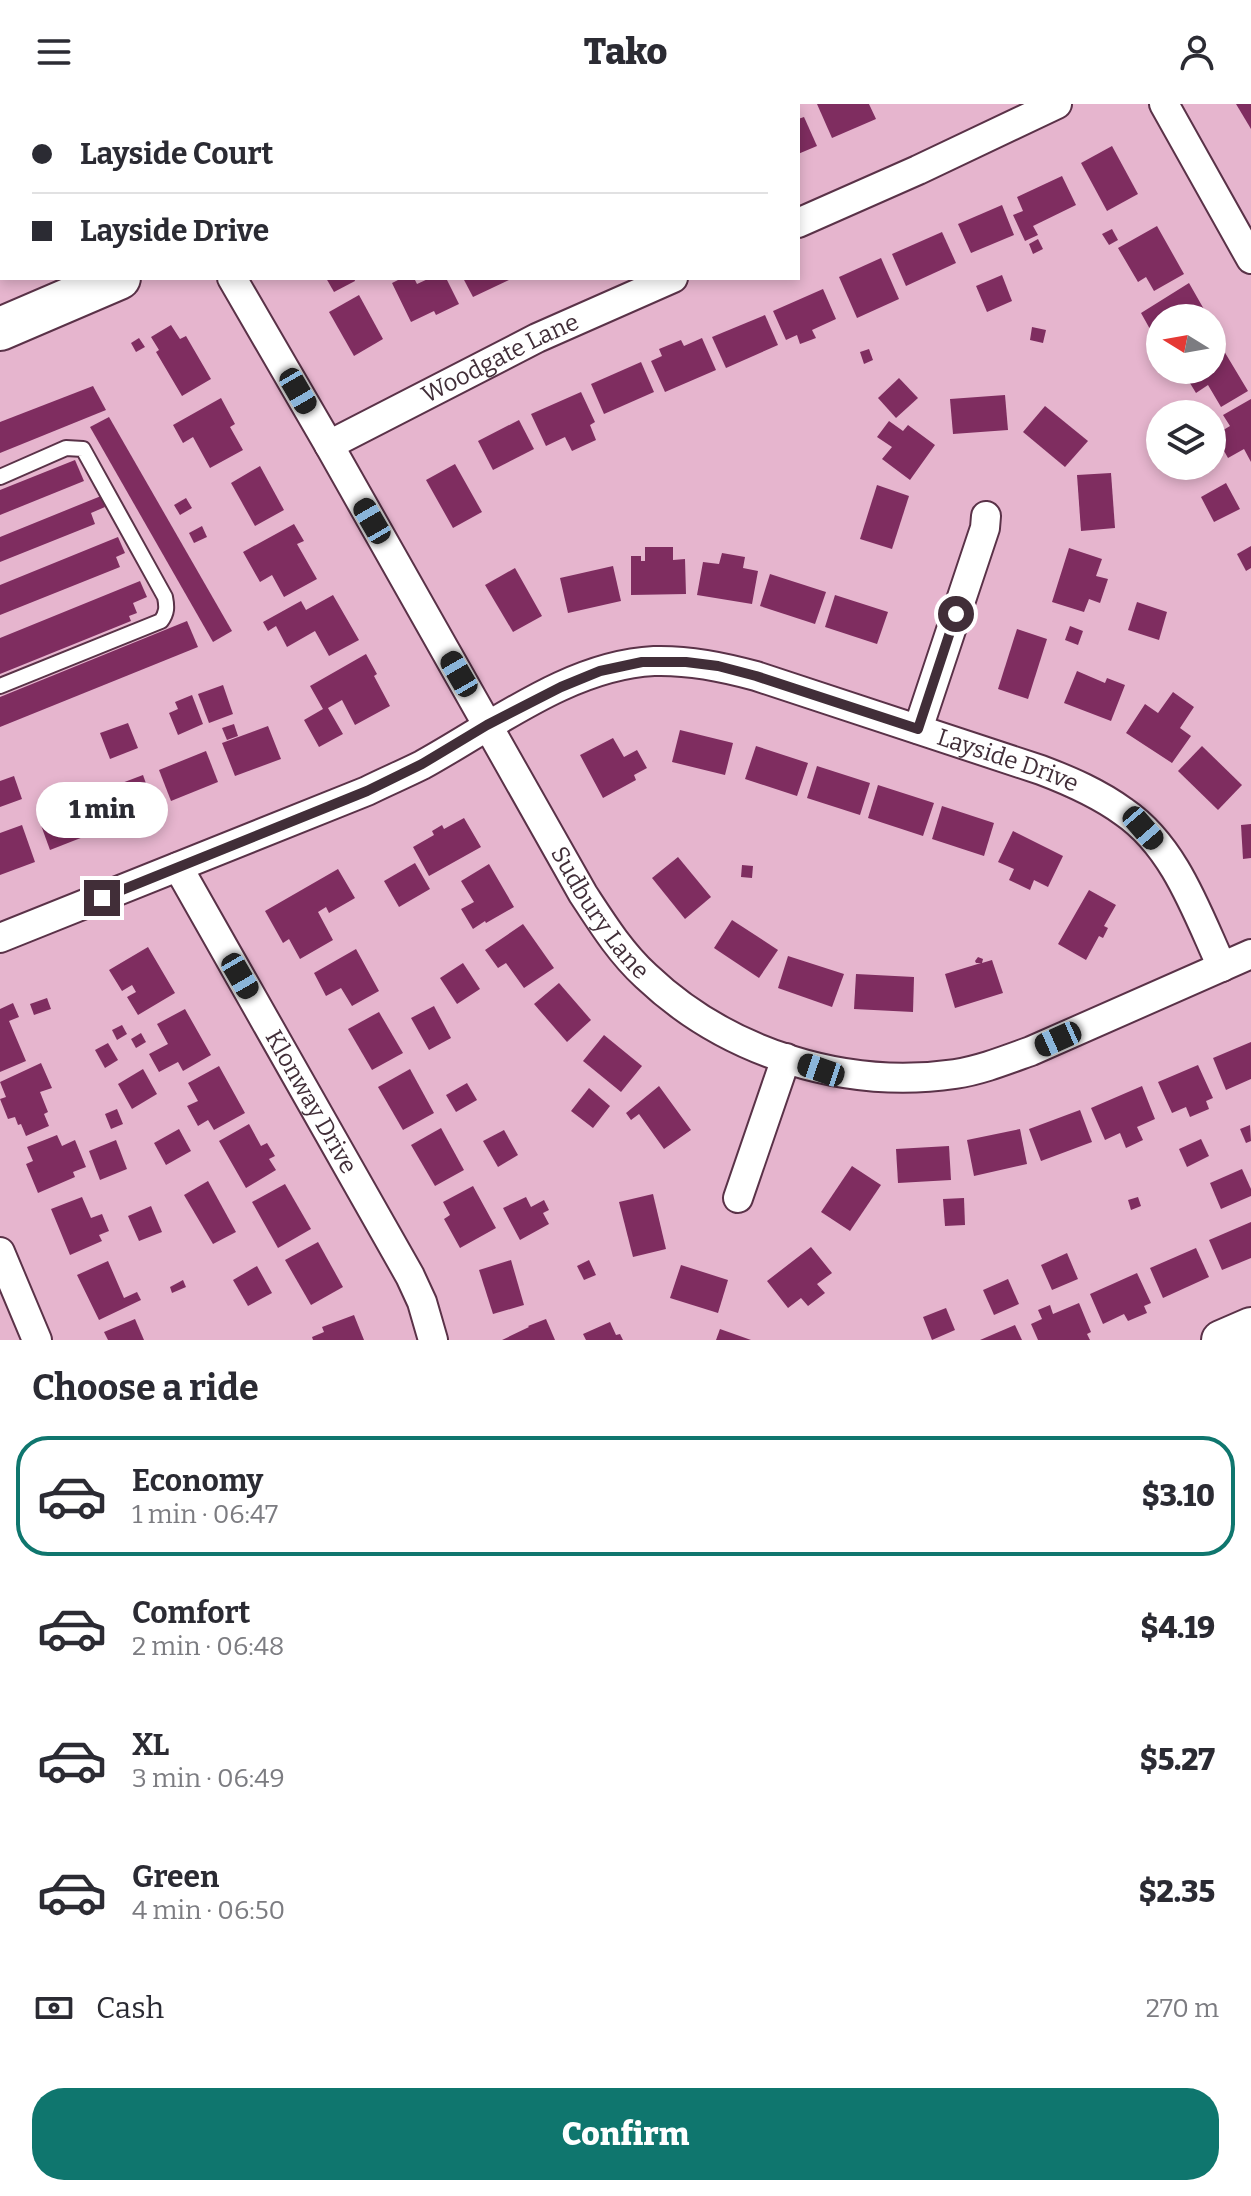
<!DOCTYPE html>
<meta charset="utf-8">
<style>
body{margin:0;font-family:Bitter,serif;background:#f7f7f7;color:#2b2b33;height:100vh;display:flex;flex-direction:column;font-size:30px;white-space:nowrap}
*{box-sizing:border-box;margin:0}
p{font-size:26px;color:#7c7c81}
.icon{flex:none;width:44px;height:44px;fill:none;stroke:currentColor;stroke-width:2;stroke-linecap:round;stroke-linejoin:round}
.map{position:relative;height:1236px;overflow:hidden}
.sheet{display:flex;flex-direction:column;background:#fff;flex:1}
.sheet>*{flex:none}
.hud{position:absolute;left:0px;top:0px;width:800px;height:176px;box-shadow:0 4px 12px #0003;display:grid;align-content:center;height:176px;padding:0 32px;background:#fff}
.needle{width:52px;rotate:281deg}
.tools{position:absolute;left:1146px;top:200px;display:grid;gap:16px}
.tools a{display:grid;place-items:center;width:80px;height:80px;border-radius:50%;background:#fff;box-shadow:0 4px 12px #0003;font-size:40px}
.end{position:absolute;width:36px;height:36px;margin:-18px;border:10px solid #412e38;background:#fff;box-shadow:0 0 0 4px #fff}
.from{border-radius:50%}
.bubble{position:absolute;height:56px;border-radius:28px;background:#fff;box-shadow:0 4px 12px #0003;font-size:26px;font-weight:800;line-height:56px;text-align:center}
.car{position:absolute;width:24px;height:48px;margin:-24px -12px;border-radius:10px;box-shadow:0 0 6px 2px #0007;background:linear-gradient(#222 24%,#8ab4d8 0 40%,#222 0 76%,#8ab4d8 0 86%,#222 0)}
.hud b{display:flex;align-items:center;gap:28px;height:76px;font-size:30px}
.hud b+b{border-top:2px solid #e1e1e2}
.hud i{width:20px;height:20px;background:#2b2b33}
ul{padding:0;list-style:none}
li{display:flex;align-items:center;gap:24px;height:120px;margin:0 16px 12px;padding:0 16px;border:4px solid transparent;border-radius:32px}
li div{flex:1}
li b{display:block;font-size:30px}
li em{font-style:normal;font-weight:800}
li.current{border-color:#0f766e}
li>.icon{width:72px;height:72px;stroke-width:1.5}
h2{padding:0 32px;font-size:36px;line-height:96px}
.pay{display:flex;align-items:center;gap:20px;height:88px;padding:0 32px;font-size:30px}
.pay p{margin-inline-start:auto}
.action{display:flex;gap:16px;margin-top:auto;padding:16px 32px}
.action a{flex:1;height:92px;border-radius:32px;background:#0f766e;color:#fff;font-size:32px;font-weight:800;line-height:92px;text-align:center}
header{display:flex;justify-content:space-between;align-items:center;height:104px;padding:0 32px;background:#fff;font-size:36px;font-weight:800}
.map>svg:first-child{display:block}
.building{fill:#7f2d60}
.lines{fill:none;stroke-linecap:round;stroke-linejoin:round}
.lane-casing{stroke:#5a3248;stroke-width:18}
.street-casing{stroke:#5a3248;stroke-width:32}
.secondary-casing{stroke:#5a3248;stroke-width:42}
.primary-casing{stroke:#5a3248;stroke-width:46}
.lane{stroke:#fff;stroke-width:14}
.street{stroke:#fff;stroke-width:28}
.secondary{stroke:#fff;stroke-width:38}
.primary{stroke:#fff;stroke-width:42}
.route{stroke:#412e38;stroke-width:10}
.labels{text-anchor:middle;dominant-baseline:central;stroke-width:8;stroke-linejoin:round;paint-order:stroke}
.street-label{font-size:24px;fill:#412e38;stroke:#f7ddea}
</style>
<header><svg class="icon" aria-label="menu" viewBox="0 0 24 24"><path d="M4 6h16M4 12h16M4 18h16"/></svg>Tako<svg class="icon" aria-label="person" viewBox="0 0 24 24"><circle cx="12" cy="8" r="4"/><path d="M4 21q1-7 8-7t8 7"/></svg></header>
<div class="map">
<svg width="1251" height="1236" viewBox="0 0 1251 1236">
<rect width="100%" height="100%" fill="#e6b5ce"/>
<g class="building">
<path d="M817 0H869L876 15 832 34Z"/>
<path d="M1236 0H1251V25Z"/>
<path d="M804 13 817 42 798 50V15Z"/>
<path d="M1112 42 1138 90 1107 107 1081 59Z"/>
<path d="M1062 72 1076 101 1033 122 1038 131 1025 137 1013 111 1023 107 1017 93Z"/>
<path d="M1002 101 1014 131 971 149 958 120Z"/>
<path d="M1157 122 1184 170 1154 187 1146 173 1138 178 1118 144Z"/>
<path d="M1112 125 1118 136 1109 141 1102 130Z"/>
<path d="M942 128 956 159 906 182 892 150Z"/>
<path d="M1038 135 1043 145 1033 150 1029 140Z"/>
<path d="M881 154 899 195 857 214 839 173Z"/>
<path d="M1002 171 1012 197 987 208 976 182Z"/>
<path d="M326 174H354L355 177 334 188Z"/>
<path d="M402 174H414L417 180 430 174H446L459 200 436 211 434 207 411 218 392 179Z"/>
<path d="M463 174H513L473 193Z"/>
<path d="M1189 179 1209 214H1160V243L1141 209Z"/>
<path d="M823 185 836 215 812 226 816 234 800 240 797 231 786 236 773 207Z"/>
<path d="M359 191 383 235 354 252 329 208Z"/>
<path d="M765 211 778 241 726 264 712 233Z"/>
<path d="M171 221 180 235 186 232 211 275 182 292 156 248 159 246 151 233Z"/>
<path d="M1032 223 1046 226 1043 239 1030 236Z"/>
<path d="M139 234 145 243 136 248 131 239Z"/>
<path d="M702 234 716 266 665 288 651 257 662 252 659 245 681 236 684 242Z"/>
<path d="M1221 242 1248 287 1221 303 1208 281 1196 289 1182 266H1212V247Z"/>
<path d="M869 245 873 256 864 260 860 248Z"/>
<path d="M641 258 654 288 604 310 591 280Z"/>
<path d="M899 274 918 294 896 314 878 294Z"/>
<path d="M93 282 106 306 0 349V318Z"/>
<path d="M581 288 595 318 590 321 596 336 572 347 565 333 546 342 531 310Z"/>
<path d="M1005 291 1008 326 953 330 950 295Z"/>
<path d="M221 294 235 320 230 323 243 346 210 364 193 333 183 339 173 321Z"/>
<path d="M1251 295V358L1244 345 1228 354 1215 331 1230 322 1223 311Z"/>
<path d="M1045 302 1088 337 1065 363 1023 328Z"/>
<path d="M109 313 232 527 213 538 90 323Z"/>
<path d="M519 316 534 345 493 366 478 337Z"/>
<path d="M889 317 903 327 908 321 935 341 910 376 882 355 892 343 877 333Z"/>
<path d="M75 356 84 377 0 411V386Z"/>
<path d="M455 360 482 408 453 424 426 376Z"/>
<path d="M260 362 284 406 255 422 231 379Z"/>
<path d="M1111 369 1115 424 1081 427 1077 371Z"/>
<path d="M1226 379 1240 405 1214 418 1201 393Z"/>
<path d="M877 381 909 392 892 445 860 435Z"/>
<path d="M101 392 105 403 91 409 95 420 0 458V433Z"/>
<path d="M186 394 192 404 180 411 174 401Z"/>
<path d="M294 420 304 437 297 440 317 475 284 493 272 471 260 478 243 448Z"/>
<path d="M202 422 207 433 194 439 189 429Z"/>
<path d="M118 433 125 449 116 453 120 463 0 511V481Z"/>
<path d="M1251 442V464L1246 467 1237 450Z"/>
<path d="M645 443H673V456L685 455 686 490 631 491V452H641V457H645Z"/>
<path d="M1069 444 1102 455 1096 472 1108 475 1100 499 1089 495 1084 508 1052 498Z"/>
<path d="M722 449 745 453 743 464 758 467 752 500 697 491 703 458 719 460Z"/>
<path d="M613 462 621 497 568 509 560 474Z"/>
<path d="M515 464 542 512 513 528 485 481Z"/>
<path d="M770 470 826 488 815 520 760 502Z"/>
<path d="M140 477 147 493 133 499 137 509 129 512 131 517 0 570V534Z"/>
<path d="M333 491 359 536 329 552 315 527 287 543 276 522 268 527 263 518 301 497 306 506Z"/>
<path d="M835 491 888 508 877 540 825 523Z"/>
<path d="M1137 498 1167 508 1159 536 1128 526Z"/>
<path d="M187 517 198 543 0 623V593Z"/>
<path d="M1070 522 1083 527 1078 541 1065 536Z"/>
<path d="M1017 525 1047 535 1028 595 998 585Z"/>
<path d="M366 550 377 570 374 572 390 602 355 621 342 596 328 604 343 630 319 643 304 616 323 605 310 582Z"/>
<path d="M1077 567 1105 579 1107 574 1125 581 1111 617 1064 599Z"/>
<path d="M223 581 233 610 209 619 198 590Z"/>
<path d="M1173 588 1194 603 1180 624 1191 632 1172 659 1126 629 1145 600 1158 609Z"/>
<path d="M192 591 203 620 178 631 169 609 178 605 175 598Z"/>
<path d="M128 619 138 644 110 655 100 629Z"/>
<path d="M234 620 238 632 227 636 222 624Z"/>
<path d="M268 622 281 655 235 672 222 639Z"/>
<path d="M680 626 733 639 725 671 672 658Z"/>
<path d="M613 634 624 653 637 646 647 664 634 671 636 676 603 694 580 651Z"/>
<path d="M756 642 808 659 797 692 745 675Z"/>
<path d="M1202 642 1242 681 1218 706 1178 667Z"/>
<path d="M206 647 218 678 171 697 159 666Z"/>
<path d="M817 662 870 679 860 711 807 694Z"/>
<path d="M143 671 155 705 111 722 98 688Z"/>
<path d="M14 672 22 695 0 703V677Z"/>
<path d="M878 681 934 699 923 732 868 714Z"/>
<path d="M84 695 96 728 50 746 38 713Z"/>
<path d="M942 702 994 719 984 752 932 735Z"/>
<path d="M464 714 481 743 429 772 413 743 434 731 432 727 442 721 444 725Z"/>
<path d="M1251 720V754L1243 755 1241 721Z"/>
<path d="M22 721 35 758 0 771V729Z"/>
<path d="M1013 727 1063 752 1048 783 1034 776 1030 786 1009 776 1014 765 998 758Z"/>
<path d="M678 753 711 793 685 815 652 774Z"/>
<path d="M415 759 430 785 399 803 384 777Z"/>
<path d="M489 760 514 803 486 819 485 817 473 825 461 805 474 798 461 777Z"/>
<path d="M742 761 753 762 752 774 741 773Z"/>
<path d="M338 765 355 794 329 809 326 803 318 808 333 836 300 855 289 835 283 839 265 807Z"/>
<path d="M1089 786 1116 801 1104 822 1108 824 1103 834 1099 832 1086 856 1058 840Z"/>
<path d="M732 816 778 846 759 874 714 844Z"/>
<path d="M523 820 554 864 524 884 506 859 498 864 485 846Z"/>
<path d="M148 843 175 889 138 911 127 893 136 888 132 881 122 887 109 866Z"/>
<path d="M356 845 379 887 352 902 341 884 326 892 314 869Z"/>
<path d="M788 852 844 870 832 903 778 884Z"/>
<path d="M978 853 983 855 982 859 992 856 1003 889 955 904 945 870 981 859H976L975 857Z"/>
<path d="M463 859 480 885 457 900 440 874Z"/>
<path d="M856 870 914 873 913 908 854 905Z"/>
<path d="M559 879 591 916 567 938 534 900Z"/>
<path d="M47 894 51 905 34 911 30 900Z"/>
<path d="M13 899 19 913 9 917 26 957 0 968V905Z"/>
<path d="M434 902 451 934 429 946 411 914Z"/>
<path d="M185 905 211 951 183 967 178 958 159 968 149 950 168 940 157 920Z"/>
<path d="M379 908 403 949 372 966 348 925Z"/>
<path d="M122 921 127 930 117 936 112 926Z"/>
<path d="M141 929 146 938 136 944 131 935Z"/>
<path d="M604 931 642 962 621 988 583 957Z"/>
<path d="M1251 938V975L1226 986 1213 954Z"/>
<path d="M108 939 118 956 105 964 95 946Z"/>
<path d="M41 959 52 984 40 988 48 1008 44 1010 49 1022 26 1032 21 1020 18 1021 15 1013 8 1015 0 995 6 993 0 978Z"/>
<path d="M1198 961 1213 994 1206 997 1209 1005 1190 1013 1186 1003 1172 1009 1158 978Z"/>
<path d="M219 962 245 1009 214 1026 208 1016 198 1022 187 1002 198 997 188 979Z"/>
<path d="M143 965 157 990 132 1005 118 980Z"/>
<path d="M410 965 434 1009 403 1026 378 983Z"/>
<path d="M467 979 477 996 456 1008 446 991Z"/>
<path d="M659 982 691 1026 664 1045 639 1010 631 1016 626 1009Z"/>
<path d="M1142 982 1155 1015 1137 1023 1143 1036 1126 1044 1120 1029 1105 1036 1091 1004Z"/>
<path d="M589 984 610 1002 593 1024 571 1007Z"/>
<path d="M117 1005 123 1020 111 1025 105 1010Z"/>
<path d="M1080 1006 1092 1038 1041 1057 1029 1025Z"/>
<path d="M249 1020 261 1042 267 1039 275 1052 269 1055 276 1066 246 1084 219 1037Z"/>
<path d="M1250 1021 1251 1037 1246 1039 1240 1025Z"/>
<path d="M441 1024 464 1066 435 1082 411 1041Z"/>
<path d="M179 1025 191 1047 166 1061 154 1039Z"/>
<path d="M1020 1025 1027 1060 974 1072 967 1036Z"/>
<path d="M504 1026 518 1051 498 1063 483 1037Z"/>
<path d="M57 1031 62 1042 75 1036 86 1063 73 1068 75 1073 38 1089 26 1060 33 1057 27 1043Z"/>
<path d="M1201 1035 1209 1052 1187 1063 1179 1045Z"/>
<path d="M116 1036 127 1065 100 1076 89 1047Z"/>
<path d="M949 1042 951 1076 898 1079 896 1045Z"/>
<path d="M852 1062 881 1081 850 1127 821 1108Z"/>
<path d="M1242 1065 1251 1085V1092L1221 1105 1210 1079Z"/>
<path d="M208 1077 236 1128 213 1140 184 1091Z"/>
<path d="M285 1080 311 1125 278 1144 252 1098Z"/>
<path d="M473 1082 496 1124 460 1144 444 1115 450 1111 443 1098Z"/>
<path d="M653 1090 666 1145 633 1153 619 1098Z"/>
<path d="M82 1093 91 1114 102 1110 109 1127 99 1131 102 1137 70 1151 51 1105Z"/>
<path d="M526 1093 531 1103 544 1096 549 1106 543 1109 549 1120 520 1136 503 1104Z"/>
<path d="M1138 1093 1141 1102 1131 1106 1128 1096Z"/>
<path d="M964 1094 965 1121 945 1122 943 1095Z"/>
<path d="M151 1102 162 1128 139 1137 128 1112Z"/>
<path d="M1251 1118V1154L1222 1166 1209 1136Z"/>
<path d="M318 1138 343 1183 311 1201 285 1156Z"/>
<path d="M811 1143 832 1169 817 1180 825 1189 808 1202 801 1194 788 1204 767 1177Z"/>
<path d="M1196 1144 1209 1173 1163 1194 1150 1164Z"/>
<path d="M1067 1149 1078 1175 1052 1186 1041 1161Z"/>
<path d="M511 1156 524 1201 493 1210 479 1166Z"/>
<path d="M589 1156 596 1171 584 1176 577 1162Z"/>
<path d="M108 1157 124 1194 137 1188 141 1196 99 1216 77 1171Z"/>
<path d="M681 1161 728 1176 718 1209 670 1194Z"/>
<path d="M257 1162 272 1189 248 1202 233 1176Z"/>
<path d="M1137 1169 1151 1199 1144 1202 1147 1209 1128 1217 1124 1210 1103 1220 1090 1190Z"/>
<path d="M1008 1175 1019 1200 994 1211 983 1186Z"/>
<path d="M183 1176 186 1183 172 1189 170 1183Z"/>
<path d="M1079 1199 1091 1228 1087 1230 1090 1236H1038L1031 1220 1042 1215 1038 1206 1050 1201 1053 1210Z"/>
<path d="M946 1204 955 1226 932 1236 923 1213Z"/>
<path d="M354 1211 364 1236H313L312 1233 324 1228 322 1223Z"/>
<path d="M135 1215 144 1236H108L104 1228Z"/>
<path d="M546 1215 555 1236H502L529 1223 528 1222Z"/>
<path d="M610 1218 616 1231 620 1230 623 1236H586L583 1230Z"/>
<path d="M1015 1221 1022 1236H980Z"/>
<path d="M720 1225 751 1236H716Z"/>
</g>
<g class="lines">
<g class="lane-casing">
<path id="lane" d="M0 373 66 344 83 345 165 493C167 503 167 509 161 517L0 582"/>
</g>
<g class="street-casing">
<g id="street">
<path d="M145 0 146 2"/>
<path d="M1164 0 1251 155"/>
<path d="M798 119 918 66 1057 0"/>
<path id="s1" d="M232 174 329 341 583 790C602 819 620 848 646 872 727 949 845 986 955 970 981 966 1006 956 1031 947L1251 850"/>
<path id="s2" d="M329 341 537 234 673 174"/>
<path d="M918 625 985 424 986 412"/>
<path id="s3" d="M178 763 410 1172 422 1198 433 1236"/>
<path id="s4" d="M0 834 367 687C385 678 404 670 422 661 493 622 570 561 654 557 689 556 722 563 756 572L1041 666C1070 677 1098 689 1124 708 1175 743 1197 809 1222 863"/>
<path d="M738 1094 786 954"/>
<path d="M0 1148 37 1236"/>
</g>
</g>
<g class="secondary-casing">
<path id="secondary" d="M1221 1236 1251 1223"/>
</g>
<g class="primary-casing">
<g id="primary">
<path d="M500 2 505 0"/>
<path d="M0 225 119 174"/>
</g>
</g>
<use href="#lane" class="lane"/>
<use href="#street" class="street"/>
<use href="#secondary" class="secondary"/>
<use href="#primary" class="primary"/>
</g>
<g class="lines">
<path class="route" d="M102 794 367 687 422 660 487 621 561 583 600 567 642 558H686L718 562 756 572 918 625 956 510"/>
</g>
<g class="labels">
<g class="street-label">
<text stroke="none"><textPath href="#s2" startOffset="192">Woodgate Lane</textPath></text>
<text stroke="none"><textPath href="#s4" startOffset="1082">Layside Drive</textPath></text>
<text stroke="none"><textPath href="#s1" startOffset="734">Sudbury Lane</textPath></text>
<text stroke="none"><textPath href="#s3" startOffset="270">Klonway Drive</textPath></text>
</g>
</g>
</svg>
<div class="tools">
<a><svg class="needle" viewBox="-14 -14 28 28"><path d="M0-13l5 13h-10z" fill="#e53935"/><path d="M0 13l5-13h-10z" fill="#7c7c81"/></svg></a>
<a><svg class="icon" aria-label="layers" viewBox="0 0 24 24"><path d="M12 4l9 5-9 5-9-5zM3 14l9 5 9-5"/></svg></a>
</div>
<i class="end from" style="left:956px;top:510px"></i>
<i class="end" style="left:102px;top:794px"></i>
<div class="bubble" style="left:36px;top:678px;width:132px">1 min</div>
<i class="car" style="left:298px;top:287px;rotate:150deg"></i>
<i class="car" style="left:372px;top:417px;rotate:330deg"></i>
<i class="car" style="left:459px;top:570px;rotate:330deg"></i>
<i class="car" style="left:1143px;top:724px;rotate:139deg"></i>
<i class="car" style="left:240px;top:872px;rotate:150deg"></i>
<i class="car" style="left:1058px;top:935px;rotate:246deg"></i>
<i class="car" style="left:821px;top:966px;rotate:289deg"></i>
<div class="hud">
<b><i class="from"></i>Layside Court</b>
<b><i></i>Layside Drive</b>
</div>
</div>
<section class="sheet">
<h2>Choose a ride</h2>
<ul>
<li class="current"><svg class="icon" aria-label="car" viewBox="0 0 24 24"><path d="M5 17H2v-5l4-1 3-4h7l3 4 3 1v5h-3M9 17h6M6 11h13"/><circle cx="7" cy="17" r="2"/><circle cx="17" cy="17" r="2"/></svg><div><b>Economy</b><p>1 min · 06:47</p></div><em>$3.10</em></li>
<li><svg class="icon" aria-label="car" viewBox="0 0 24 24"><path d="M5 17H2v-5l4-1 3-4h7l3 4 3 1v5h-3M9 17h6M6 11h13"/><circle cx="7" cy="17" r="2"/><circle cx="17" cy="17" r="2"/></svg><div><b>Comfort</b><p>2 min · 06:48</p></div><em>$4.19</em></li>
<li><svg class="icon" aria-label="car" viewBox="0 0 24 24"><path d="M5 17H2v-5l4-1 3-4h7l3 4 3 1v5h-3M9 17h6M6 11h13"/><circle cx="7" cy="17" r="2"/><circle cx="17" cy="17" r="2"/></svg><div><b>XL</b><p>3 min · 06:49</p></div><em>$5.27</em></li>
<li><svg class="icon" aria-label="car" viewBox="0 0 24 24"><path d="M5 17H2v-5l4-1 3-4h7l3 4 3 1v5h-3M9 17h6M6 11h13"/><circle cx="7" cy="17" r="2"/><circle cx="17" cy="17" r="2"/></svg><div><b>Green</b><p>4 min · 06:50</p></div><em>$2.35</em></li>
</ul>
<div class="pay"><svg class="icon" aria-label="cash" viewBox="0 0 24 24"><path d="M3 7h18v10H3z"/><circle cx="12" cy="12" r="2"/></svg>Cash<p>270 m</p></div>
<div class="action"><a>Confirm</a></div>
</section>
